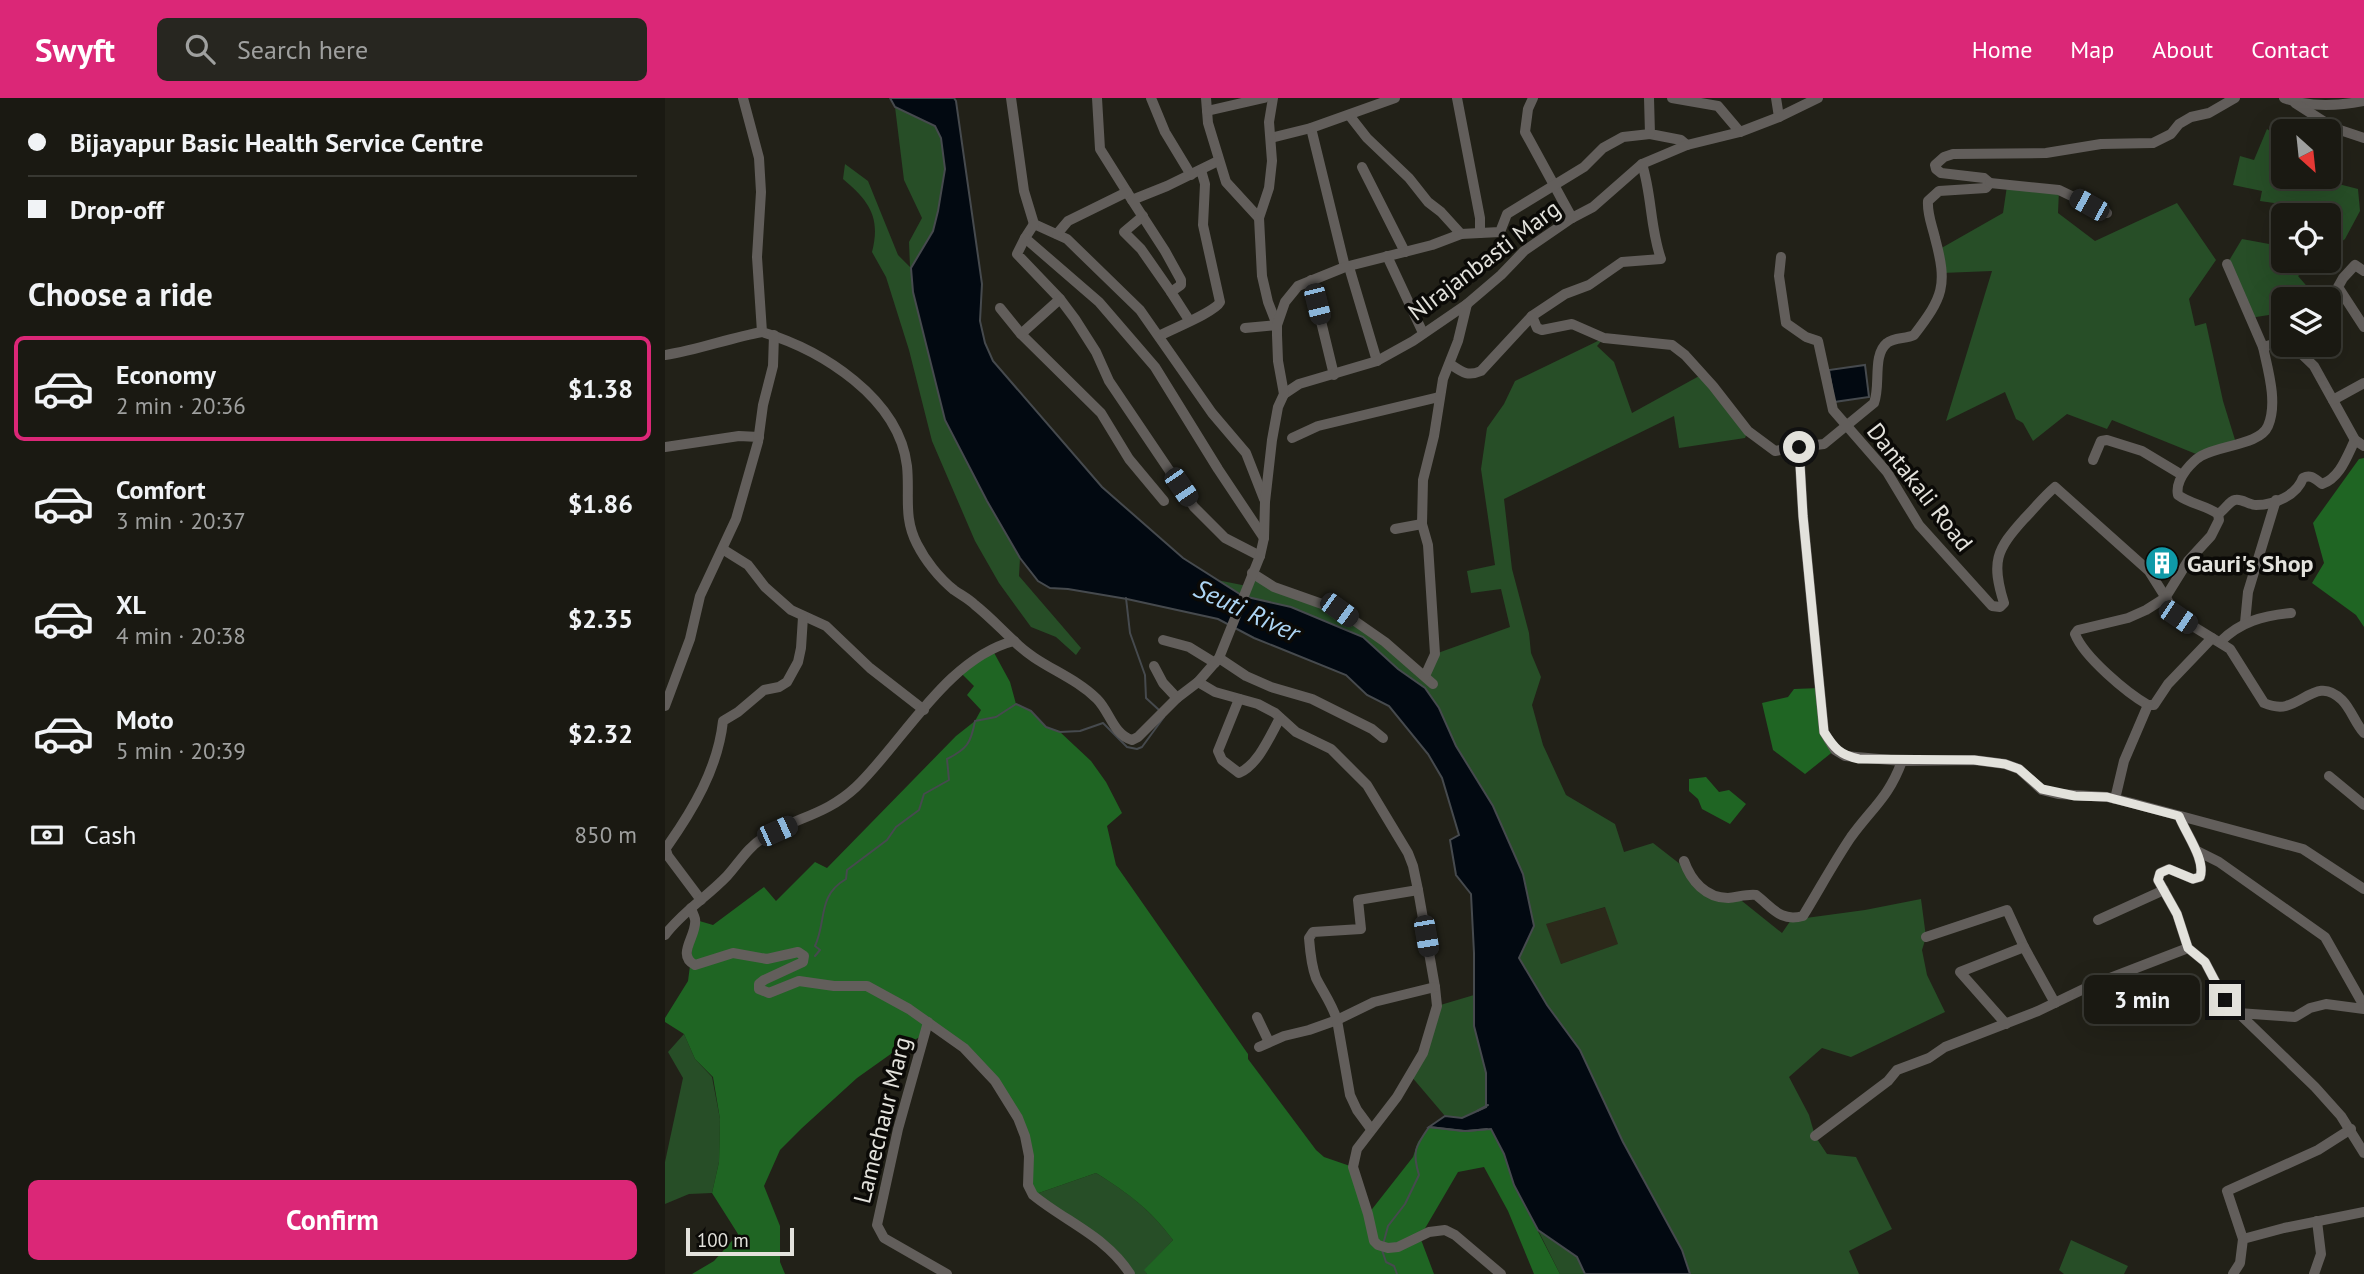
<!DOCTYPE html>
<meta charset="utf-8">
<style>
body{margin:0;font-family:"PT Sans",sans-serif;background:#272620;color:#f1f3f6;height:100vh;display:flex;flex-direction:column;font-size:26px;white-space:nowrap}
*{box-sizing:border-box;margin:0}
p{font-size:23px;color:#9fa09f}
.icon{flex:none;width:38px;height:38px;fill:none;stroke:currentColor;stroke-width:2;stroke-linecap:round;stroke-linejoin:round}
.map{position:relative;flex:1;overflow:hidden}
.panel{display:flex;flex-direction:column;background:#1a1912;width:665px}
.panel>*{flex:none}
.banner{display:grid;align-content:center;height:154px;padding:0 28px;background:#1a1912}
.needle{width:46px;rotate:153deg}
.fabs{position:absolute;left:1606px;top:21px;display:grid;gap:14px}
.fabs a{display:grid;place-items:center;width:70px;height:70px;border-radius:10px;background:#1a1912;box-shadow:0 7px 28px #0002,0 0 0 2px #383832;font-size:35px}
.scale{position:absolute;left:21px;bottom:18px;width:108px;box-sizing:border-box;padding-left:7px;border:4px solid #e3e2dc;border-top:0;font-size:19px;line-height:24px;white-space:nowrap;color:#e3e2dc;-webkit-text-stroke:5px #0b0a07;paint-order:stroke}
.end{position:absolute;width:32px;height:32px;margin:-16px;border:9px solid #e3e2dc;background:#111;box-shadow:0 0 0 4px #111}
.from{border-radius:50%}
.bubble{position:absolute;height:49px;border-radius:10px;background:#1a1912;box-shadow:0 7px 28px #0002,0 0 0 2px #383832;font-size:23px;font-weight:800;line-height:49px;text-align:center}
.car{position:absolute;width:21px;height:42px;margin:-21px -10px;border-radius:9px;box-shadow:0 0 5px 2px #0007;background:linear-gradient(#222 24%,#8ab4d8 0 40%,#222 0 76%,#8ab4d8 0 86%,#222 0)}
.banner b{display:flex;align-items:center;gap:24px;height:66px;font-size:26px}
.banner b+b{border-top:2px solid #383832}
.banner i{width:18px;height:18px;background:#f1f3f6}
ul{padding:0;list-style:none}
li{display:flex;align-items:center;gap:21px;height:105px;margin:0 14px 10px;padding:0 14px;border:4px solid transparent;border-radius:10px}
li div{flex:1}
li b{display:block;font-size:26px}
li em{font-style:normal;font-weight:800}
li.on{border-color:#db2777}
li>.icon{width:63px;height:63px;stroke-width:1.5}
h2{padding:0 28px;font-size:32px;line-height:84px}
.pay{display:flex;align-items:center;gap:18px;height:77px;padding:0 28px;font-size:26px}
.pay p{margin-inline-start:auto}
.cta{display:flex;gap:14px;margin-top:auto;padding:14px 28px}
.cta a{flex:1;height:80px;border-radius:10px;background:#db2777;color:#fff;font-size:28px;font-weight:800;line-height:80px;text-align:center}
header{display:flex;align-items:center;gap:42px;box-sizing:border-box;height:98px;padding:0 35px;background:#db2777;color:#fff}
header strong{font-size:33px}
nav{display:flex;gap:38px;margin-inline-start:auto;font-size:24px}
.search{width:490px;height:63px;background:#272620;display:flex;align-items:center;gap:18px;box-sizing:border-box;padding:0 24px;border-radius:10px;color:#9fa09f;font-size:26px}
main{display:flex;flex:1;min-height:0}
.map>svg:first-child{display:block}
.built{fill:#2c291a}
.green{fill:#274e27;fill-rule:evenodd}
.forest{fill:#1f6523}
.water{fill:#020911;stroke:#464a4e;stroke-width:2}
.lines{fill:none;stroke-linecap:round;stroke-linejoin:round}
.stream{stroke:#464a4e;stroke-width:2}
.minor{stroke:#625e5b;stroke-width:10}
.route{stroke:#e3e2dc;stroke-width:9}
.labels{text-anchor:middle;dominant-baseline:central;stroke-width:7;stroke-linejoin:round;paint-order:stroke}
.street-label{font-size:24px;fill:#e3e2dc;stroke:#0b0a07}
.poi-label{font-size:24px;font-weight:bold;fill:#e3e2dc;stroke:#0b0a07;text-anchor:start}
.water-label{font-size:26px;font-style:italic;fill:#add5f4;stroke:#0b0a07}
</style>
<header>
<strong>Swyft</strong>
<div class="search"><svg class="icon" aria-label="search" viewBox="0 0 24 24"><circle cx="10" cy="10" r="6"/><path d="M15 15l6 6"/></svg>Search here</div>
<nav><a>Home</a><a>Map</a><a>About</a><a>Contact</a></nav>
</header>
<main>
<section class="panel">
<div class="banner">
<b><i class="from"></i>Bijayapur Basic Health Service Centre</b>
<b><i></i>Drop-off</b>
</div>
<h2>Choose a ride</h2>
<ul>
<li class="on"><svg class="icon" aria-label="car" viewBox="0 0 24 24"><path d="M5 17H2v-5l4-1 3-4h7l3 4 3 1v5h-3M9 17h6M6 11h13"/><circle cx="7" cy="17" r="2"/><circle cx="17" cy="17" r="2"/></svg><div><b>Economy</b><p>2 min · 20:36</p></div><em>$1.38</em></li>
<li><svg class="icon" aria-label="car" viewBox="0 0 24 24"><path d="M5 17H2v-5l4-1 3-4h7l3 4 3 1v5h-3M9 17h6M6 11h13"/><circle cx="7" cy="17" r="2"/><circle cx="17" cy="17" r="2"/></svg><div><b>Comfort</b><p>3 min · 20:37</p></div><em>$1.86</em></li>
<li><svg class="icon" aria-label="car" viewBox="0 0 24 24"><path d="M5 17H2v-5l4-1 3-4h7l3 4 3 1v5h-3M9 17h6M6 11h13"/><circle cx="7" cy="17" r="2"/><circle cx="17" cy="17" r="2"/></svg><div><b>XL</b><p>4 min · 20:38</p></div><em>$2.35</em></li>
<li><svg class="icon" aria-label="car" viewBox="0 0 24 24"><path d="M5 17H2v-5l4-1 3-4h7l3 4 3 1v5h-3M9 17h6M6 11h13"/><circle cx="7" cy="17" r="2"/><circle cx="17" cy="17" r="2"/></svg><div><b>Moto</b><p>5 min · 20:39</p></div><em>$2.32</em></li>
</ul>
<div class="pay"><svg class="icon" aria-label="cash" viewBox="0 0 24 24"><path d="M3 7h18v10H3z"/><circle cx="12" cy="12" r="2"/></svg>Cash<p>850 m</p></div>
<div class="cta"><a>Confirm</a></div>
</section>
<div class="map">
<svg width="1699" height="1176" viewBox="0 0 1699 1176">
<rect width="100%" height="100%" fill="#222118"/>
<path class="built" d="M941 809 954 846 896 866 880 826Z"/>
<g class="green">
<path d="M230 9 270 28 276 40 280 71 273 113 268 133 246 170 248 194 280 322 322 403 355 460 354 478 416 550 411 557 391 539 366 529 334 485 310 443 267 343 244 252 221 179 207 154C216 119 204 103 178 81L180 66 203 83 233 157 245 169 244 144 257 120 239 82Z"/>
<path d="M1602 31 1619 42V79H1662V83L1693 91 1695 113 1680 141 1664 154V117H1625L1629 108 1595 103 1597 93 1568 87 1575 58 1589 62Z"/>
<path d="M1342 88 1394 92 1393 115 1430 143 1512 105 1551 162 1524 201 1530 228 1541 225 1558 303 1571 345 1536 358 1447 322 1442 331 1402 316 1368 343 1358 325 1351 321 1340 294 1281 323 1327 173 1277 175 1273 152 1338 115Z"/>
<path d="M1619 137V163H1652L1633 178 1653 201H1619V235L1610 216 1585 220 1562 166 1577 141 1615 148Z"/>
<path d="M939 240 932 248 949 264 967 315 1036 277 1083 333 1080 340 1014 350 1009 318 839 401 847 471 864 535 866 555 876 579 867 607 878 647 901 697 950 726 959 754 988 745 1015 766 1037 791 1072 799 1117 835 1126 822 1200 812 1256 801 1261 839 1257 852 1262 877 1280 914 1186 959 1157 950 1124 979 1144 1017 1150 1038 1162 1056 1191 1059 1227 1131 1184 1153 1194 1176H1025L1017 1152 958 1044 915 952 882 907 854 860 869 828 858 776 828 708 791 648 774 610 760 590 733 571 698 539 626 509 578 498 552 482 582 488 587 475 657 504 760 577 770 556 845 529 836 491 806 495 802 473 830 467 816 371 822 330 839 306 850 283ZM940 809 953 846 896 866 881 826Z"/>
<path d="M809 897V928L821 975V1009L797 1020 780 1018 746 978 772 908Z"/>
<path d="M19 936 30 961 47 979 55 1021 54 1064 47 1095 24 1096 0 1106V1064L18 980 3 954Z"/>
<path d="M431 1075C463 1095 485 1111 508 1142L480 1172 482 1176H465L462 1170 368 1097Z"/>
<path d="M873 1132 912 1159 920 1176H895Z"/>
<path d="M1406 1142 1463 1168 1459 1176H1399L1394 1172Z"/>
</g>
<g class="forest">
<path d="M1699 360V529L1691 517 1647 485 1659 465 1648 425 1694 361Z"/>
<path d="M327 551 345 584 351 606 366 613 381 629 395 634 426 663 441 684 457 715 442 728 451 767 583 956V961L651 1052 659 1059 688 1069 704 1115 748 1059 753 1044 764 1029 800 1033 826 1031 839 1056 849 1087 895 1176H869L843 1113 819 1069 793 1074 755 1139 769 1176H482L479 1172 508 1142C484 1110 464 1096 431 1075L368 1097 360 1038 330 983 263 924 260 936 230 953 192 980 137 1030 115 1052 99 1088 115 1128V1164L120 1176H27L49 1163 73 1136 47 1095 54 1064 55 1021 48 979 30 961 19 936 0 924V920L23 883 31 822 48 827 99 789 111 803 150 764 162 770 291 638 310 623 316 612 302 597 309 588 295 574Z"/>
<path d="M1155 590 1159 634 1170 652 1140 676 1108 652 1097 605 1123 599 1129 591Z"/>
<path d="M1041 679 1054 694 1064 692 1081 706 1065 726 1037 711 1033 701 1024 693V681Z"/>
</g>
<g class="water">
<path d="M225 0H289L291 3 317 186 315 223 320 245 328 263 437 389 518 460 578 498 626 509 698 539 733 571 760 590 774 610 791 648 828 708 858 776 869 828 854 860 882 907 915 952 958 1044 1017 1152 1025 1176H920L912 1159 873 1132 849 1087 839 1056 826 1031 800 1033 764 1029 780 1018 797 1020 821 1009V975L809 928V855L806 796 791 777 785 742 794 737 777 680 763 656 724 608 702 597 681 577 589 540 553 521 462 501 403 491 385 490 373 483 355 460 322 403 280 322 248 194 246 170 268 133 273 113 280 71 276 40 270 28 230 9Z"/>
<path d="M1200 267 1204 299 1169 304 1164 272Z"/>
</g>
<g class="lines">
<g class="stream">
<path d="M461 500 465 535 480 577 481 600 494 612"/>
<path d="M150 858 155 852 150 848C162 822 152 798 181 781L182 772 222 742 231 729 254 712 259 696 284 682 282 661C302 651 306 645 310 623L331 619 351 606 366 613 381 629 395 634 415 633 438 625 462 649 472 651 477 649 499 619"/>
<path d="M812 1013 823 1007"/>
<path d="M803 1033 822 1031"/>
<path d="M719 1143 723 1128 740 1106 754 1077C747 1054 750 1049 764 1029L798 1033"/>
<path d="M717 1152 721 1164 729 1168 732 1176"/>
</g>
<g class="minor">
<path d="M78 0 94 60 96 94 92 159 97 234C157 252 234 300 242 368 245 397 238 419 252 446 260 462 274 480 289 492 296 497 304 501 310 507 324 518 336 531 349 543"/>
<path d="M346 0 359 93 369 126 402 141 475 212 547 315 581 355 599 401"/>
<path d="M432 0 435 51 467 102"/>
<path d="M486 0 500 34 526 77"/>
<path d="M541 0 543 25 561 84 594 120"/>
<path d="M868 0 863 11 860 34 907 120"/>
<path d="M984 0 985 36 1016 42 1022 47"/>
<path d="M1007 0 1053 8 1075 34"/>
<path d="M1111 0 1114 19"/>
<path d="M1570 0 1544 15 1526 19 1514 26 1506 36 1488 45 1436 46 1381 55 1288 56 1279 59 1270 67 1271 71 1276 75 1319 80 1325 85 1321 90 1274 93 1263 103C1262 116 1267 127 1270 140 1283 188 1278 199 1249 237 1241 241 1229 239 1222 245 1207 257 1216 288 1209 305L1159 346 1134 349 1138 418 1159 634 1170 652 1180 658 1237 663 1309 662 1340 666 1354 671 1377 692 1393 696 1442 699 1467 705 1638 751 1699 791"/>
<path d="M1619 0C1645 10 1673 8 1699 3"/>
<path d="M1630 5 1669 30 1699 40"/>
<path d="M542 13 599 0"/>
<path d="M684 17 702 40 744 80 763 104 776 114 796 136"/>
<path d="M646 30 680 169"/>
<path d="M606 40 646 30 730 0"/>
<path d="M697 69 740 154"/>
<path d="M1325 85 1394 92 1442 115"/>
<path d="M478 118 459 134 476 151 506 194"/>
<path d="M369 126 360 140 434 204 490 269 553 371 599 440"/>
<path d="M815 135 835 134 842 116 919 69 938 50 958 39 985 36"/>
<path d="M392 136 403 123 462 94"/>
<path d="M360 140 352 156 395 201 410 221 431 254 444 283 529 409 560 440 595 458"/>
<path d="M722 158 758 235"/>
<path d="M1116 159 1114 178 1121 225 1141 239 1153 243 1168 312 1222 374 1254 427 1327 508 1335 509 1339 505C1326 464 1331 452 1359 421 1370 410 1378 399 1390 389L1484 473 1513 519 1565 551 1599 605C1606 608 1613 610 1621 608 1641 603 1655 580 1677 602 1686 611 1690 625 1699 635"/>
<path d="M1562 166 1598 249"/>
<path d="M684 169 712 263"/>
<path d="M1699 173 1690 167 1678 180 1673 189 1699 229"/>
<path d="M646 182 669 277"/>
<path d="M335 210 356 236 436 315 464 361 499 403"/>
<path d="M867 218 900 196 924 187 957 164 996 161C985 130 987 97 977 66"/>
<path d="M524 222 506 194 516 187V182L500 153 467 102 502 88 553 63"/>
<path d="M580 230 612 227 603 204 597 178 594 120 604 90 607 63 604 24 608 0"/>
<path d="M356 236 395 201"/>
<path d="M494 238C507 231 550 214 555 204L538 127 540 86 536 72"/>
<path d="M1627 247 1649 268 1690 342 1699 348"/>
<path d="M0 257C33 252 64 240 97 234"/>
<path d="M785 266C797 274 802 279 816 273L867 218 872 230 877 232 907 226 939 240 1007 247 1020 257 1048 288 1083 333 1110 353 1134 349"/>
<path d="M619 296 634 286 712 263 748 243 802 206 836 177 859 153 907 120 928 109 977 66 1022 47 1075 34 1114 19 1153 0"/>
<path d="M1668 302 1699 285"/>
<path d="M627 340 653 328 774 299"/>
<path d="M0 349 74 338 94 339"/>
<path d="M1428 362 1436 343 1442 342 1477 353 1517 377"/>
<path d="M1553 416C1559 413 1564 403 1570 402 1576 400 1584 407 1591 407 1610 407 1632 397 1638 380 1646 376 1650 381 1657 386 1675 380 1682 358 1690 342"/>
<path d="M730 431 757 426"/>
<path d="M59 452 83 467 100 489 126 512 161 528 205 570 259 612"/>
<path d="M587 475 609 489 674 512 720 544 768 586"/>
<path d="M1580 525 1583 494 1611 402"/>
<path d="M1547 540 1503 586 1489 607H1483C1462 595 1419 559 1410 536L1413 532 1463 520 1481 512 1500 500 1523 463 1546 438 1554 422 1553 416C1540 407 1525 406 1513 397 1511 388 1515 380 1521 372 1525 367 1531 361 1536 358 1554 347 1595 347 1603 328 1613 305 1603 272 1598 249L1619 243"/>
<path d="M498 542 524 549 550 565"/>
<path d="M1555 544C1576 523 1598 518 1626 515"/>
<path d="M554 560 581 578 606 589 647 601 707 631 718 640"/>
<path d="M489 568 498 585 512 600"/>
<path d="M760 578 770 556 763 447 757 426 758 382 769 338 778 281 793 243 802 206"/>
<path d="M533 584 550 594 593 606 610 615 631 634 666 651 702 687 743 755 748 768 753 792 770 889 772 908 758 955 732 999 692 1051 688 1069 703 1116 709 1143 713 1147 723 1150 733 1149 764 1134 780 1132 790 1137 836 1176"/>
<path d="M574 601 553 653 557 662 574 675C593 667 605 638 615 620"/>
<path d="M0 608 25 541 35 498 71 421 93 344 98 307 108 268 109 237"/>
<path d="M1664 678 1699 707"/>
<path d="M1450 701 1459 663 1483 607"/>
<path d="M1514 718C1521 736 1541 762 1535 779L1528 781 1504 771 1495 775 1493 782 1512 816 1523 850 1540 864 1560 902 1650 989 1676 1018 1699 1055"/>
<path d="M0 749 3 758 36 802"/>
<path d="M1 750C28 712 53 670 58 623L73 614 99 592 114 589 122 584 133 564 136 550 138 519"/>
<path d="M1532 753 1554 764 1660 839 1699 908"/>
<path d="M1019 763C1026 783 1041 800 1063 800 1073 799 1082 796 1091 797 1108 810 1115 824 1138 818 1154 792 1169 764 1186 739 1207 710 1224 699 1237 663"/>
<path d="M26 810C27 814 29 817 30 821 33 837 10 857 30 867L68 855 102 861 133 854 139 858 138 864 99 882 94 886V891L104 895 134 883 169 888H202L244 911 299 950 330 983 353 1020 360 1038 364 1058 363 1087 368 1097C401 1124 442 1139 465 1176"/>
<path d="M1433 822 1499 792"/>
<path d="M0 837C17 814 42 799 62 778 74 765 82 750 98 740 130 719 160 718 191 689 238 644 282 560 349 543 373 568 408 577 432 601 445 614 448 636 467 642L473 639 512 600 533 584 554 560 595 458 599 440 600 404 607 342 613 309 619 296 613 263 612 237V227L620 204 633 188 680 169 767 147 796 136 815 135V120L792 0"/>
<path d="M1261 839 1342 812 1359 849 1390 905"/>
<path d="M1573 915 1630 919 1645 910 1661 906 1699 911"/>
<path d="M592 919 604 944"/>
<path d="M263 924 233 1031 212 1127 219 1140 282 1176"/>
<path d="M1341 926 1295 874 1359 849"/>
<path d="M594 949 619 938 644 932 672 922 709 904 770 889"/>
<path d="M706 1031 692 1012 685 997 672 922C667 906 658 894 651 880 646 867 645 853 644 840L648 834 696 831 693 802 753 792"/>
<path d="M1150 1038 1223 983 1232 972 1264 960 1280 949 1373 913 1427 887 1523 850"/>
<path d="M1578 1141 1562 1093 1653 1052 1686 1031"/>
<path d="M1568 1176 1575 1165 1578 1141 1619 1130 1699 1114"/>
<path d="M1649 1176 1656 1156 1652 1123"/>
</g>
</g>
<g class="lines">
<path class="route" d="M1134 349 1138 418 1159 634C1169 650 1175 657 1194 661L1309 662 1340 666 1354 671 1377 691 1410 698 1442 699 1514 718C1521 736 1541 762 1535 779L1528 781 1504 771 1495 775 1493 782 1512 816 1523 850 1540 864 1560 902"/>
</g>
<defs>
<g id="building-disc" transform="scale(1.75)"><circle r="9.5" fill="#0f9aa8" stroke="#0b0a07"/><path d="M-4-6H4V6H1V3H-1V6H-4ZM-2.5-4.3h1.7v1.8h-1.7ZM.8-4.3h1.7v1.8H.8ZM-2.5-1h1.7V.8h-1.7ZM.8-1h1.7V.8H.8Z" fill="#fff"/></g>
</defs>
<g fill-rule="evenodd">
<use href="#building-disc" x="1497" y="465"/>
</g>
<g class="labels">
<g class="street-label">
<text transform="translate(819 162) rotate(-37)">NIrajanbasti Marg</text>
<text transform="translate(1255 389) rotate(52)">Dantakali Road</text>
<text transform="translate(217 1022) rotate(-76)">Lamechaur Marg</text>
</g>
<g class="poi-label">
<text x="1522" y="465">Gauri's Shop</text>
</g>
<g class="water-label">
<text transform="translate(582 512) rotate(25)">Seuti River</text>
</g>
</g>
</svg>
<div class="fabs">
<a><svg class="needle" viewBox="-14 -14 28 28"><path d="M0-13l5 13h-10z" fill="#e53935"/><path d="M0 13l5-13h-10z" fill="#9fa09f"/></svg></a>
<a><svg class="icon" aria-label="locate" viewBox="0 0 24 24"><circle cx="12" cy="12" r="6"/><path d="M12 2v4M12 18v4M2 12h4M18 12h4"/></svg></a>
<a><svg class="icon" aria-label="layers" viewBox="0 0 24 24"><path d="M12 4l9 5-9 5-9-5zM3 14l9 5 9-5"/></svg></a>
</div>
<div class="scale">100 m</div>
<i class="end from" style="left:1134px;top:349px"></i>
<i class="end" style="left:1560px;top:902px"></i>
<div class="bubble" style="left:1419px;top:877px;width:116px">3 min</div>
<i class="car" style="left:1424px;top:107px;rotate:299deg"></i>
<i class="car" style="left:652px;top:206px;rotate:166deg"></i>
<i class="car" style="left:516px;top:389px;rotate:146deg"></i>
<i class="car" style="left:674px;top:512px;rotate:126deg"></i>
<i class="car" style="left:1513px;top:519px;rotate:124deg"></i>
<i class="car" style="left:112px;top:733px;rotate:66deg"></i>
<i class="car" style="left:761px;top:838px;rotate:170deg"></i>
</div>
</main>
